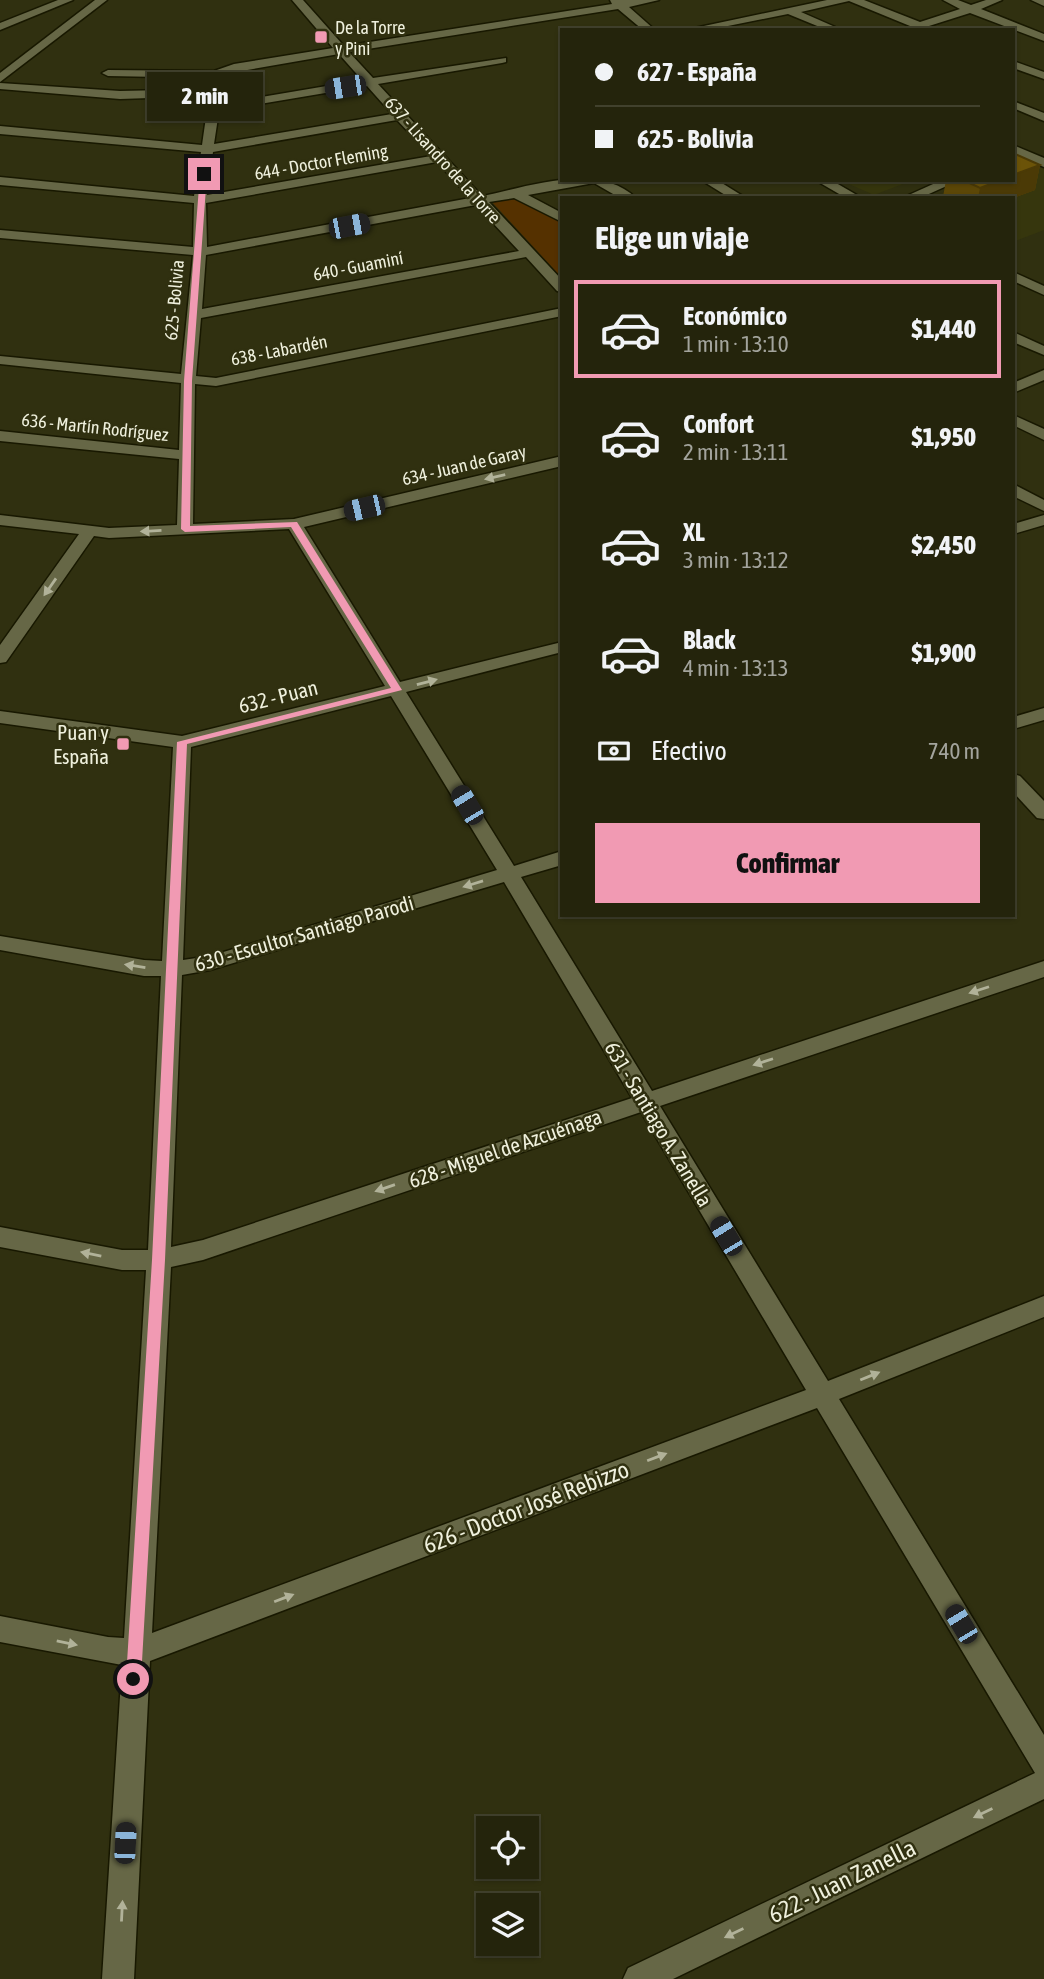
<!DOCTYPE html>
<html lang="es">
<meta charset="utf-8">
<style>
body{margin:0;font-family:"Asap Condensed",sans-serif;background:#2c2c15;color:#f1f3f6;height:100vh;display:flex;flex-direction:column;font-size:26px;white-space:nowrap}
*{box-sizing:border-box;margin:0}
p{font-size:23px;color:#a3a49d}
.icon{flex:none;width:38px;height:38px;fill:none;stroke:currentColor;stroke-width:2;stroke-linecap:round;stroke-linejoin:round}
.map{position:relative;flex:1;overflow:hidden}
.details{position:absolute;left:560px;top:196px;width:455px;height:721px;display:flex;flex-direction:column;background:#24240c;border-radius:0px;box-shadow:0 2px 5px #0004,0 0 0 2px #41412d}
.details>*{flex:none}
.top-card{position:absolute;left:560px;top:28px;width:455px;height:154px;border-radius:0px;box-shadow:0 2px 5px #0004,0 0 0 2px #41412d;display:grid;align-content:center;height:154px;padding:0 35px;background:#24240c}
.controls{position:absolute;left:476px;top:1816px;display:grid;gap:14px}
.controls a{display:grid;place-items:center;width:63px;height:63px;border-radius:0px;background:#24240c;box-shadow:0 2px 5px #0004,0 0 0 2px #41412d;font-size:35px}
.end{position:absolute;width:32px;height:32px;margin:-16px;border:9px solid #f19ab3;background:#111;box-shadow:0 0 0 4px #111}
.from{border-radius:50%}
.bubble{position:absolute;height:49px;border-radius:0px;background:#24240c;box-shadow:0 2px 5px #0004,0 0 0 2px #41412d;font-size:23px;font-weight:800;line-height:49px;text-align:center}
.car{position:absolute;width:21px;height:42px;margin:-21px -10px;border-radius:9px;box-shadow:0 0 5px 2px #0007;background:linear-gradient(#222 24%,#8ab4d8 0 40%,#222 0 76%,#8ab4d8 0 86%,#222 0)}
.top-card b{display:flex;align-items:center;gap:24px;height:66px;font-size:26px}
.top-card b+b{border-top:2px solid #41412d}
.top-card i{width:18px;height:18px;background:#f1f3f6}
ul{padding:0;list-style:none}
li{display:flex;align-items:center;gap:21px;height:98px;margin:0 14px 10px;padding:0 21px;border:4px solid transparent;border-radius:0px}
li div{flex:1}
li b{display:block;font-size:26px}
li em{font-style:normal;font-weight:800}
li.active{border-color:#f19ab3}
li>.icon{width:63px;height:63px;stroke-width:1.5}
h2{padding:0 35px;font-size:32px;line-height:84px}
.pay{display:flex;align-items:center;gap:18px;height:77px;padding:0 35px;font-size:26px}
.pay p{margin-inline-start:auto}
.button{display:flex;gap:14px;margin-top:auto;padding:14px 35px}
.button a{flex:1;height:80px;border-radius:0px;background:#f19ab3;color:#111;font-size:28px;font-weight:800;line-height:80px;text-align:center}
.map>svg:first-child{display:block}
.built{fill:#36360d}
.green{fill:#553100}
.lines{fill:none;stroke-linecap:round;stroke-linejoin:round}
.minor-casing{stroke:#181800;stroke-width:3}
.minor{fill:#666746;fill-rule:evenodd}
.wall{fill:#5c4707}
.shaded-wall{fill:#4b3a06}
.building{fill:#6b5308;stroke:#4b3a06;stroke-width:2}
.oneway{fill:#b1b299}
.route{fill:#f19ab3}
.poi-dot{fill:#f19ab3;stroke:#303010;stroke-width:2.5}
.labels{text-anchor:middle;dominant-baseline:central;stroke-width:5;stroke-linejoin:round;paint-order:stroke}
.far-poi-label{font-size:18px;fill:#eff0dd;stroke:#303010;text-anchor:start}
.far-street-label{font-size:18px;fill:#eff0dd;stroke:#303010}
.street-label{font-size:21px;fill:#eff0dd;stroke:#303010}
.poi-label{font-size:21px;fill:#eff0dd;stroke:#303010;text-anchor:end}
.near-street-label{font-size:24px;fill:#eff0dd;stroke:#303010}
</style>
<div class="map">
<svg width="1044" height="1979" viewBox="0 0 1044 1979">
<rect width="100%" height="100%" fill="#303010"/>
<g class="built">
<path d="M1022 163 1044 166V230L1013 242V198H932L977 180H1013Z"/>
<path d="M840 180H913L874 195Z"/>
</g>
<path class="green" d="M519 197 562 222V278L492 202Z"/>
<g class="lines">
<g class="minor-casing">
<g id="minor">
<path d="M58 0H73L0 30V23Z"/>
<path d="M95 0H107L0 82V73Z"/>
<path d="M292 0H303L344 46 612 4 610 0H659L629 7 655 30H643L618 9 349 52 373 78 506 58V62L502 63 378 84 482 196C528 187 598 161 636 198H620L594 183 528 195 562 213V222L514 198 489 202 562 280V292L557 291 526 257 201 318 196 376 216 378 562 308V316L216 386 195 384 193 524 294 519 562 456V466L304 527 400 682 562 642V652L406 692 514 866 562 851V865L521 877 652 1091 1044 961V977L660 1106 828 1381 1044 1296V1317L839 1399 1044 1735V1799L673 1979H623L628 1968 1035 1773 817 1408 150 1661 134 1979H102L122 1665 0 1642V1616L108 1637 124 1638 146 1270H122L0 1247V1227L122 1250H148L161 976H144L0 950V936L144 960 162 961 173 747 0 723V711L182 736 385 686 289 529 109 538 94 536 6 662 0 663V645L79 534 0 525V515L109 528 177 525 179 459 0 441V431L179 450 181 383 0 364V356L181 374 193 255 0 238V230L193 247 194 203 0 185V177L194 196 201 152 0 134V126L202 145 209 96 120 99 0 89V83L120 91 210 89 212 78 108 76 102 73 108 70 214 71 234 64 333 48ZM339 54 362 80 220 104 224 74ZM367 86 392 114 214 144 219 111ZM397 120 431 156 207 195 213 152ZM437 162 470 198 207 247 206 203ZM476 205 519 251 202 309 206 255ZM391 696 497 870 210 956 183 960 191 747ZM504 882 632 1098 203 1240 171 1247 182 975 210 970ZM641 1112 806 1390 152 1633 171 1267 203 1260Z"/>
<path d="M827 0H864L920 22 960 9 943 0H958L971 5 986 0H1002L981 9 1044 34V41L970 13 929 26V30H903L910 26 849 1 801 12 842 30H827L788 14 708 30H685Z"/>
<path d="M1031 0H1044V6Z"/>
<path d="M1013 61 1044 72V79L1013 68Z"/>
<path d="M1013 101 1044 113V121L1013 108Z"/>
<path d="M1013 145 1044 158V167L1013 154Z"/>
<path d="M701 180H717L746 198H730Z"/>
<path d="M815 180H831L862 198H846Z"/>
<path d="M942 180H960L920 198H902Z"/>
<path d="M1013 272 1044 286V295L1013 281Z"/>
<path d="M1013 332 1044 346V355L1013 342Z"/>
<path d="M1044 370V380L1013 393V383Z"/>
<path d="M1013 415 1044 429V440L1013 425Z"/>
<path d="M1013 484 1044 500V511L1013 496Z"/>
<path d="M1044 515V525L1013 534V524Z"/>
<path d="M1044 708V720L1013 729V717Z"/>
<path d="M1013 774 1020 776 1044 801V819L1037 818 1013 792Z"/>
</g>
</g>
<use href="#minor" class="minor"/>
</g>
<path class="wall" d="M1040 165 1035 190 1013 198 943 197 946 180H1013Z"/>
<path class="shaded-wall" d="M1040 165 1035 190 1013 198H978L980 188 1001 180H1013V175Z"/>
<g class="building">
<path d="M1013 153 1040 165 1013 175Z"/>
<path d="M963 180H1001L980 188Z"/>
</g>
<defs><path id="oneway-solid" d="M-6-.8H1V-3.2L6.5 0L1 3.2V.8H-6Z" transform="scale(1.75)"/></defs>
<g class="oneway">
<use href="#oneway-solid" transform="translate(495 477) rotate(167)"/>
<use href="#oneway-solid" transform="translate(151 531) rotate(177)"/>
<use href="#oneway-solid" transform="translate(50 587) rotate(125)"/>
<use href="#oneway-solid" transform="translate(427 682) rotate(-15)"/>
<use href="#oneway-solid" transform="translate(473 884) rotate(163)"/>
<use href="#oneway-solid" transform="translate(135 966) rotate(-171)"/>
<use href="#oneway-solid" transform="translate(979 990) rotate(162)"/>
<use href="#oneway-solid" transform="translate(763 1062) rotate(162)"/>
<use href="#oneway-solid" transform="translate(385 1188) rotate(161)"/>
<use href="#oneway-solid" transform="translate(91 1254) rotate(-169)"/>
<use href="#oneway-solid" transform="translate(870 1376) rotate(-22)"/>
<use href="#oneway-solid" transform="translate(657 1457) rotate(-21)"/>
<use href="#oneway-solid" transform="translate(284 1598) rotate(-21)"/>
<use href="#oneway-solid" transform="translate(67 1643) rotate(12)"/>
<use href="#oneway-solid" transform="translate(983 1813) rotate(154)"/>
<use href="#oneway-solid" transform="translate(122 1911) rotate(-87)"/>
<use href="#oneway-solid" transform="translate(734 1933) rotate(154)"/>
</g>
<path class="route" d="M204 172 207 174 192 381 190 526 297 522 402 690 187 744 165 1260 141 1679 139 1685 133 1687 128 1685 126 1679 152 1260 177 742 391 688 291 527 185 532 181 529 184 381 200 174Z"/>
<g class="poi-dot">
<rect x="314" y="30" width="14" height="14" rx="3.5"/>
<rect x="116" y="737" width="14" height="14" rx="3.5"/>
</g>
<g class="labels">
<g class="far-poi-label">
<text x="335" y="27">De la Torre<tspan x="335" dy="21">y Pini</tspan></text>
</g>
<g class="far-street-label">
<text transform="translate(443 160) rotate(48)">637 - Lisandro de la Torre</text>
<text transform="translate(321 162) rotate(-10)">644 - Doctor Fleming</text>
<text transform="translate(358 266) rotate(-11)">640 - Guaminí</text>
<text transform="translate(174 300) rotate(-85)">625 - Bolivia</text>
<text transform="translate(279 350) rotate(-11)">638 - Labardén</text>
<text transform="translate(95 427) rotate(6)">636 - Martín Rodríguez</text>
<text transform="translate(464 465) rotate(-13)">634 - Juan de Garay</text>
</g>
<g class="street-label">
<text transform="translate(278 696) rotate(-14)">632 - Puan</text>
<text transform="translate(304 933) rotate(-16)">630 - Escultor Santiago Parodi</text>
<text transform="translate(659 1124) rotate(59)">631 - Santiago A. Zanella</text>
<text transform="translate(505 1148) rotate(-19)">628 - Miguel de Azcuénaga</text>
</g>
<g class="poi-label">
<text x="109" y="732">Puan y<tspan x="109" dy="24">España</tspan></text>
</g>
<g class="near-street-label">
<text transform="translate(526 1507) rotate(-21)">626 - Doctor José Rebizzo</text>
<text transform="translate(842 1881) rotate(-26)">622 - Juan Zanella</text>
</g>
</g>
</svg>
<div class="controls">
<a><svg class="icon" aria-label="locate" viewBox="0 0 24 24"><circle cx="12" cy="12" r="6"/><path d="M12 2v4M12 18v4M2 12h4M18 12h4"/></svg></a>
<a><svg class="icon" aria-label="layers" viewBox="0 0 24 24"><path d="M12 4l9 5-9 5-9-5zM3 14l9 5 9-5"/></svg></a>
</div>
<i class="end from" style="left:133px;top:1679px"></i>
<i class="end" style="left:204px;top:174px"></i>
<div class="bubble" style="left:147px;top:72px;width:116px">2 min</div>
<i class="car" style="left:345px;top:87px;rotate:261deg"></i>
<i class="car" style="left:349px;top:226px;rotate:79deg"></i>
<i class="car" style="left:364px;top:508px;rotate:257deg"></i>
<i class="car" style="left:467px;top:805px;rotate:329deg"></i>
<i class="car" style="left:726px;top:1236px;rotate:329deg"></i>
<i class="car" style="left:961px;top:1624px;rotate:329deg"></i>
<i class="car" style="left:125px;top:1843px;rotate:3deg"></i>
<div class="top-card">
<b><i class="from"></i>627 - España</b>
<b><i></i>625 - Bolivia</b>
</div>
<section class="details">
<h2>Elige un viaje</h2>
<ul>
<li class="active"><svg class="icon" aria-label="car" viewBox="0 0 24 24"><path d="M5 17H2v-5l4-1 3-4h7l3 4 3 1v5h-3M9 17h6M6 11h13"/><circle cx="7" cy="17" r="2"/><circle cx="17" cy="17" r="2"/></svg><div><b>Económico</b><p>1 min · 13:10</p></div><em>$1,440</em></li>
<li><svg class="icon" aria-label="car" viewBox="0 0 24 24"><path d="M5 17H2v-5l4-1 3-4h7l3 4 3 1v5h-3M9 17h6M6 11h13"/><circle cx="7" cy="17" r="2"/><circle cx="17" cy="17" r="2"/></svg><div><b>Confort</b><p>2 min · 13:11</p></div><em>$1,950</em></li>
<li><svg class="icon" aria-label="car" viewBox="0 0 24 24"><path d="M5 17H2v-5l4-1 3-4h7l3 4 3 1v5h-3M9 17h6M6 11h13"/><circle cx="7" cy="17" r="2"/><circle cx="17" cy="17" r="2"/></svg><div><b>XL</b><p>3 min · 13:12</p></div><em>$2,450</em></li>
<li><svg class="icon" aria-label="car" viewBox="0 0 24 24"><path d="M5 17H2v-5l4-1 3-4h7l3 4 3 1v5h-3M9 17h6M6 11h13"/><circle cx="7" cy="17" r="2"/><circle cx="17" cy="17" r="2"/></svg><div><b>Black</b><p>4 min · 13:13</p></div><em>$1,900</em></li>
</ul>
<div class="pay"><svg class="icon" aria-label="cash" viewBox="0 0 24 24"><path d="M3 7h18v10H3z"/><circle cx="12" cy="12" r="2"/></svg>Efectivo<p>740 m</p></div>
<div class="button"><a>Confirmar</a></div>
</section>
</div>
